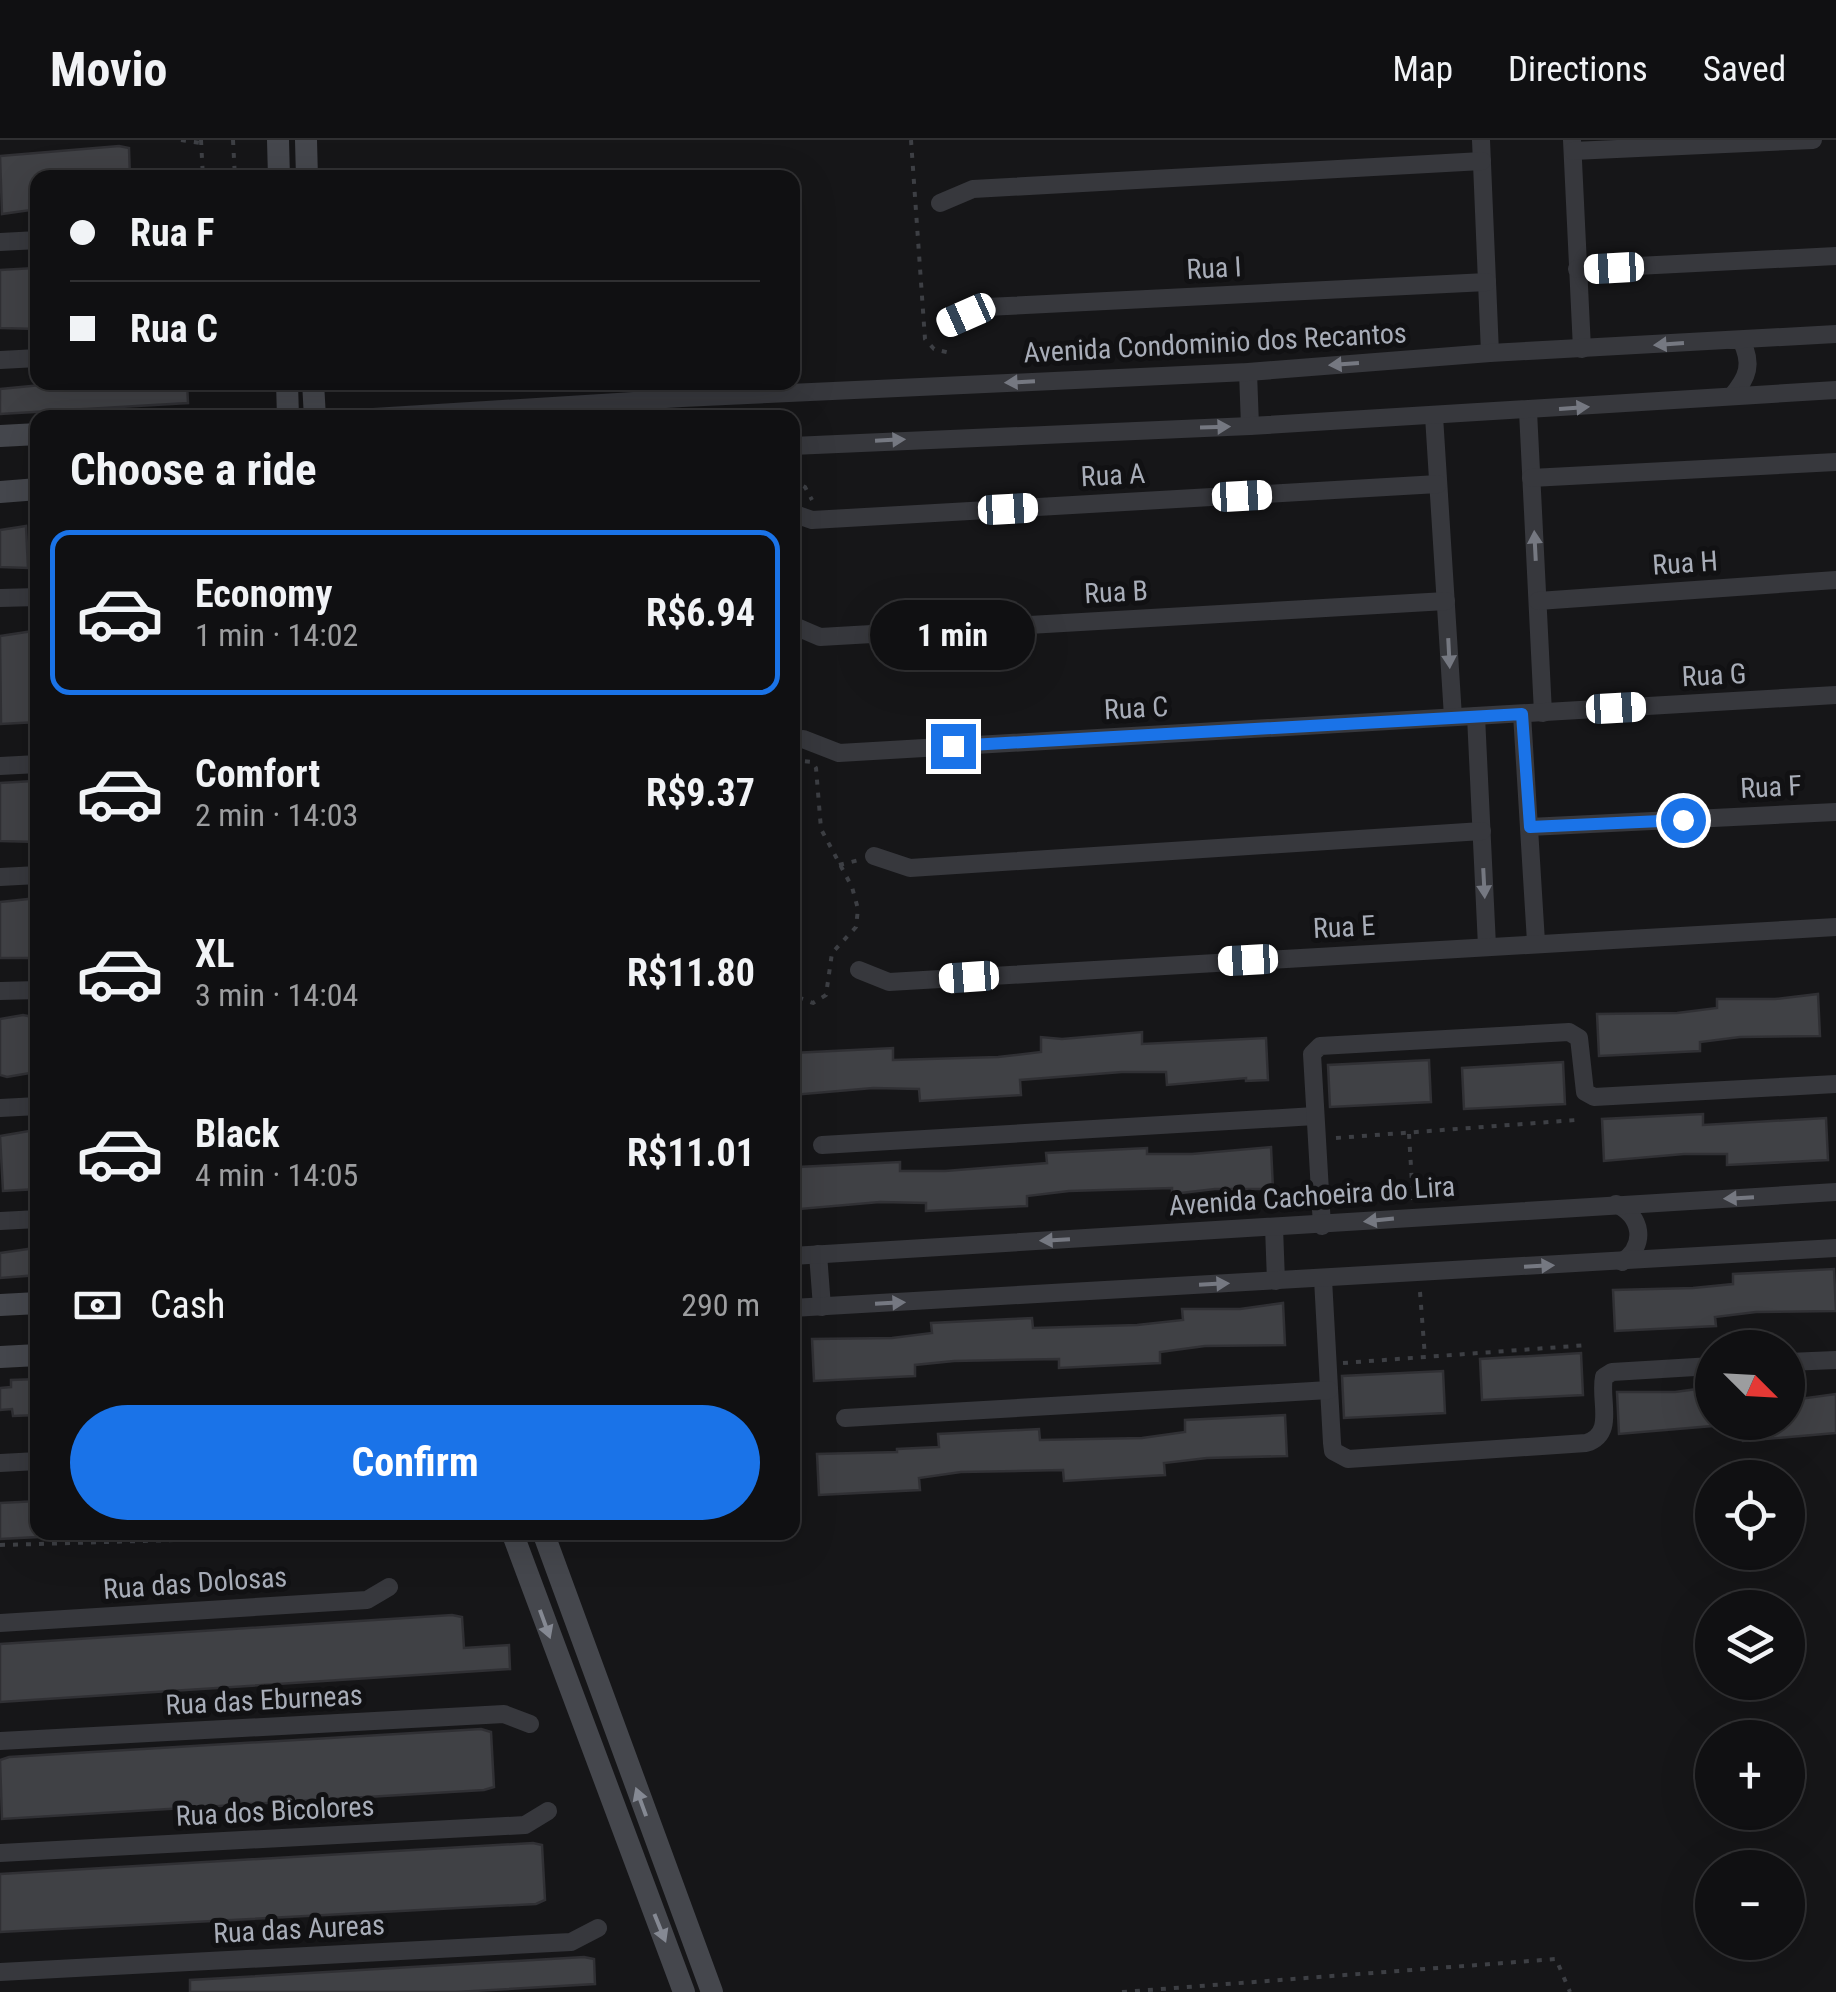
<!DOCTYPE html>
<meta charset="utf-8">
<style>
body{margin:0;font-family:"Roboto Condensed",sans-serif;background:#19191b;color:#f1f3f6;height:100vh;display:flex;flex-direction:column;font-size:38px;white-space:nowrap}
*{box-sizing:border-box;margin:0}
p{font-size:32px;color:#9c9d9f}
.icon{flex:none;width:55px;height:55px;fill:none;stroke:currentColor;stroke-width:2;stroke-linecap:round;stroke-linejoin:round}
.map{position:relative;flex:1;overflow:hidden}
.sheet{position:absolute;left:30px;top:270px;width:770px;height:1130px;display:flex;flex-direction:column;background:#101012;border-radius:20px;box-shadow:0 10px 40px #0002,0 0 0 2px #303032}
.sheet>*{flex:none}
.banner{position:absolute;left:30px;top:30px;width:770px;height:220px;border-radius:20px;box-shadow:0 10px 40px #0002,0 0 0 2px #303032;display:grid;align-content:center;height:220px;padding:0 40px;background:#101012}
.needle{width:65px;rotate:114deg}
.controls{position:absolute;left:1695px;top:1190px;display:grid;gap:20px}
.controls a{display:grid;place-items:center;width:110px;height:110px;border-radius:50%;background:#101012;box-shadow:0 10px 40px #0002,0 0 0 2px #303032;font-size:50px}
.end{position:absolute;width:45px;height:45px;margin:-22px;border:12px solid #1a73e8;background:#fff;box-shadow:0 0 0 5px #fff}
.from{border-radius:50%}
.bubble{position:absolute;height:70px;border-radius:35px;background:#101012;box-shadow:0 10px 40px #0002,0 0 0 2px #303032;font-size:32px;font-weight:700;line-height:70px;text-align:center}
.car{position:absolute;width:30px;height:60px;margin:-30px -15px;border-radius:12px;box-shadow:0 0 8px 2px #0007;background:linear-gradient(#fff 24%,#345 0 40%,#fff 0 76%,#345 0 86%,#fff 0)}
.banner b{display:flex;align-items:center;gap:35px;height:95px;font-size:38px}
.banner b+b{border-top:2px solid #303032}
.banner i{width:25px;height:25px;background:#f1f3f6}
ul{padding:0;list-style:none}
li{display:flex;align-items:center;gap:30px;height:165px;margin:0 20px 15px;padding:0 20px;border:5px solid transparent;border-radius:20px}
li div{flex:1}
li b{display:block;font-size:38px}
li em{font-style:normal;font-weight:700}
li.current{border-color:#1a73e8}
li>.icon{width:90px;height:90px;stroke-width:1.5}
h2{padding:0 40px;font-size:45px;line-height:120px}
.pay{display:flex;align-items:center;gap:25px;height:110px;padding:0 40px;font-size:38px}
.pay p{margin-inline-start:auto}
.button{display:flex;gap:20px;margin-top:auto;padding:20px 40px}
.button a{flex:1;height:115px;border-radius:60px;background:#1a73e8;color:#fff;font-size:40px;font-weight:700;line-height:115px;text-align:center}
header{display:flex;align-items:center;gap:60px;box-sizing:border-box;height:140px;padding:0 50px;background:#101012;border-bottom:2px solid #303032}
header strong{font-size:48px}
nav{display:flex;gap:55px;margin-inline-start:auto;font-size:35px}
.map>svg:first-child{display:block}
.building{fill:#404145;stroke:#303034;stroke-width:2.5}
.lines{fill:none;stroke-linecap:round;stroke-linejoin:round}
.path{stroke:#3d3f44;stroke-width:4;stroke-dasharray:5 8;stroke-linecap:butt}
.street{stroke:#37383d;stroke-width:18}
.secondary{stroke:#45474d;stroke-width:22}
.oneway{fill:#757881}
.oneway2{fill:#858993}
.route{stroke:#1a73e8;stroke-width:12}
.labels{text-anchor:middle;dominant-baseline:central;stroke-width:10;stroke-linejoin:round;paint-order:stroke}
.street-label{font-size:28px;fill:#a8adb8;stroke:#111113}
</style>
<header>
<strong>Movio</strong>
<nav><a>Map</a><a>Directions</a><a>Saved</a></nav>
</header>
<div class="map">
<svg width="1836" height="1852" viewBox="0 0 1836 1852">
<rect width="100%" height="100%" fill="#161618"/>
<g class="building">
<path d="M119 6 129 8 130 38H38V69L2 74 0 16Z"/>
<path d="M34 128 38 189 0 188V130Z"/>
<path d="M72 242H187L188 263 0 274V249Z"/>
<path d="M26 386 28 428 0 427V390Z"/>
<path d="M33 491 38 582 1 584 0 496Z"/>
<path d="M33 641 38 643 36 702 0 701V643Z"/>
<path d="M38 758V818H0V762Z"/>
<path d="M1818 854 1820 896 1740 897 1700 902V911L1599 916 1597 874 1677 873 1717 868V859H1775Z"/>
<path d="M23 875 33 877 36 932 7 937 0 935V879Z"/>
<path d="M1142 892V904L1266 898 1268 940 1246 941V938L1167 945 1166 932H1122L1020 940 1021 955 920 961 919 949 873 948 793 955 792 913 893 908V920L998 917 1041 912V897L1062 899Z"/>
<path d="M1429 920 1431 962 1330 967 1328 925Z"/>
<path d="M1563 922 1565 964 1464 969 1462 928Z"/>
<path d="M1703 974V985L1826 978 1828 1020 1727 1025V1014H1684L1604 1021 1602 979Z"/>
<path d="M29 991 38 994V1049L3 1051 0 996Z"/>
<path d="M1271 1007 1273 1049H1215L1172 1054V1048L1069 1051 1027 1056V1066L926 1071V1063L880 1062 800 1069 798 1027 900 1022V1031H945L1047 1023 1046 1013 1147 1008V1014H1192Z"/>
<path d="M35 1108 38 1135 0 1138V1113Z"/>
<path d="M1834 1129 1836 1171 1756 1172 1715 1177 1716 1186 1615 1191 1613 1150 1693 1148 1733 1144V1134Z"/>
<path d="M1283 1163 1285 1205 1205 1206 1160 1212V1223L1059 1228V1219L954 1221 915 1225V1236L814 1241 812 1199 892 1198 932 1193 931 1183 1011 1179 1032 1178 1033 1188 1137 1185 1183 1180 1182 1169H1240Z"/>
<path d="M1581 1213 1583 1255 1482 1260 1480 1219Z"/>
<path d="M1443 1231 1445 1273 1344 1278 1342 1236Z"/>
<path d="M38 1239V1275L13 1276 12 1269 0 1270V1248L11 1247V1240Z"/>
<path d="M1712 1247V1286L1619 1294 1617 1252H1675Z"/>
<path d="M1836 1254V1293L1743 1301 1742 1282H1788V1266H1799V1259Z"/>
<path d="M1285 1275 1287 1316 1207 1318 1164 1323 1165 1335 1064 1341 1063 1330 961 1332 919 1338 920 1350 819 1355 817 1314 897 1312V1309L939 1307 938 1294 1039 1289 1040 1300 1142 1298 1185 1292V1280Z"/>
<path d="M38 1361V1397L0 1399V1363Z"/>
<path d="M452 1475 462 1477 464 1508 509 1505 510 1529 0 1562V1504Z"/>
<path d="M481 1589 491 1592 494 1647 484 1650 2 1679 0 1620 9 1617Z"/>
<path d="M533 1703 542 1705 545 1760 536 1764 0 1792V1734Z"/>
<path d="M584 1817 594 1819 595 1844 456 1852H190V1840Z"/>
</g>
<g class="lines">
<g class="path">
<path d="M181 0 201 3"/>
<path d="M201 0 203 38"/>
<path d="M233 0 235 38"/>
<path d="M911 0 925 199 934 209 954 214"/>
<path d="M792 340 805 347 812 360"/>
<path d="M792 402C801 415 801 434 792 447"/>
<path d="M792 620 812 622 816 628 821 689 852 747 858 769 856 787 832 813 826 855 813 863 792 855"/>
<path d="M839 725 859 720"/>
<path d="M1409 994 1413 1060"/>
<path d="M1336 998 1576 980"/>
<path d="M1420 1152 1425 1217"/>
<path d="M1343 1223 1588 1205"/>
<path d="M0 1405 284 1397"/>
<path d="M1122 1852 1556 1819 1570 1852"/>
</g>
<g class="street">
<path d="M1481 0 1490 213"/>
<path d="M1572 0 1582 209"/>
<path d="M1573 11 1813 0"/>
<path d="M940 63 973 49 1482 21"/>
<path d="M0 102 38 100"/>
<path d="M1577 129 1836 116"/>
<path d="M947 184 986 167 1487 142"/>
<path d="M1730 200H1741C1753 224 1748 237 1732 256"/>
<path d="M0 220 38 218"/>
<path d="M1248 232 1250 286"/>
<path d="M1528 271 1543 573"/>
<path d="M1434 276 1453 577"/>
<path d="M357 278 682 258 1248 232 1490 213 1836 194"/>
<path d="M792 306 1250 286 1836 250"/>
<path d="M1531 338 1836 322"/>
<path d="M792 373 812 380 1438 344"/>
<path d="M0 458 38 457"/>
<path d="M1538 461 1836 440"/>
<path d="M792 485 820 497 1446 461"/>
<path d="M1522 574 1536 802"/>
<path d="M1476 576 1487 806"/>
<path d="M803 599 839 613 1836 555"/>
<path d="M0 626 38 624"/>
<path d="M1529 687 1836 672"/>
<path d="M874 716 910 728 1482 691"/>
<path d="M0 737 38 735"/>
<path d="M859 830 889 842 1836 787"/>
<path d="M0 851 38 850"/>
<path d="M0 968 38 966"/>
<path d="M822 1005 1315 976"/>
<path d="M1616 1064C1642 1076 1647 1105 1622 1122"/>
<path d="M0 1081 38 1079"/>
<path d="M1322 1086 1312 914 1320 906 1569 892 1579 898 1585 952 1594 957 1836 944"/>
<path d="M1274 1087 1276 1141"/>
<path d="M818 1114 822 1167"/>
<path d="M792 1116 1836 1052"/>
<path d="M1323 1139 1332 1303 1333 1311 1348 1319 1586 1303C1616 1294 1599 1260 1604 1237L1612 1232 1712 1226"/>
<path d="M792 1168 1836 1108"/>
<path d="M1788 1222 1836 1220"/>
<path d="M845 1278 1329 1250"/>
<path d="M0 1323 38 1321"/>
<path d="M0 1483 367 1460 389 1447"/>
<path d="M0 1601 504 1574 530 1584"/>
<path d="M0 1713 525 1685 548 1671"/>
<path d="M0 1832 571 1802 598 1788"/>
</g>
<g class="secondary">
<path d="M278 0 279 38"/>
<path d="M306 0 307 38"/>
<path d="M287 242 288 278"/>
<path d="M313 242 315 278"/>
<path d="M0 296 38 294"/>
<path d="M0 352 38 349"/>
<path d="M0 1165 38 1163"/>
<path d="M0 1217 38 1215"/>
<path d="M512 1392 684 1852"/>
<path d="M543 1392 712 1852"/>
</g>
</g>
<defs><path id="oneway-solid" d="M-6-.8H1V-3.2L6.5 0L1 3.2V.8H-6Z" transform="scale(2.5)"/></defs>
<g class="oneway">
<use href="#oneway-solid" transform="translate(1669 204) rotate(176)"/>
<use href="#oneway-solid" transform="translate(1344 224) rotate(176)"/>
<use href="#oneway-solid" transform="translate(1020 242) rotate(177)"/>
<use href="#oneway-solid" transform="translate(1574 268) rotate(-4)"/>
<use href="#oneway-solid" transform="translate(1215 287) rotate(-2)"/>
<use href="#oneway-solid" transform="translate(890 300) rotate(-3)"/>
<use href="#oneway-solid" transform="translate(1535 406) rotate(-93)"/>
<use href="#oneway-solid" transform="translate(1449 513) rotate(87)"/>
<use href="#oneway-solid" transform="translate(1484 743) rotate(87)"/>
<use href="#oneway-solid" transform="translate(1739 1058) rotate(177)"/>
<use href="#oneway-solid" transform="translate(1379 1080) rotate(174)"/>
<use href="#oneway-solid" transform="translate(1055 1100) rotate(177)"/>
<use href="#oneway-solid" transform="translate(1539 1126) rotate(-3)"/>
<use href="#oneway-solid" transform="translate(1214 1144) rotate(-3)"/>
<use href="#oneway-solid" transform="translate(890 1163) rotate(-3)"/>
</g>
<g class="oneway2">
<use href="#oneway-solid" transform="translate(545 1484) rotate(70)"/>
<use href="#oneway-solid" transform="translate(641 1662) rotate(-110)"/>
<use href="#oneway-solid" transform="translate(660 1788) rotate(68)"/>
</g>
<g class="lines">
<path class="route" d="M953 606 1522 574 1530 687 1683 680"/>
</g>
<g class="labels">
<g class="street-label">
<text transform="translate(1214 128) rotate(-3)">Rua I</text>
<text transform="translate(1215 203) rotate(-3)">Avenida Condominio dos Recantos</text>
<text transform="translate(1113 335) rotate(-3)">Rua A</text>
<text transform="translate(1685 423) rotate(-4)">Rua H</text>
<text transform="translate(1116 452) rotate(-3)">Rua B</text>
<text transform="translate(1714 535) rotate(-3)">Rua G</text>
<text transform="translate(1136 568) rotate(-3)">Rua C</text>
<text transform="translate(1771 647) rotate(-3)">Rua F</text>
<text transform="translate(1344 787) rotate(-3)">Rua E</text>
<text transform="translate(1312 1056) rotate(-4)">Avenida Cachoeira do Lira</text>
<text transform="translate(195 1443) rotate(-4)">Rua das Dolosas</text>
<text transform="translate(264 1560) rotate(-3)">Rua das Eburneas</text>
<text transform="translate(275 1671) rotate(-3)">Rua dos Bicolores</text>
<text transform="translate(299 1789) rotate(-3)">Rua das Aureas</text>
</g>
</g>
</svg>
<div class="controls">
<a><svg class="needle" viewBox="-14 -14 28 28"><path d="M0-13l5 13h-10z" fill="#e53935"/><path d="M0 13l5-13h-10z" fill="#9c9d9f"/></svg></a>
<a><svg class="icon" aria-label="locate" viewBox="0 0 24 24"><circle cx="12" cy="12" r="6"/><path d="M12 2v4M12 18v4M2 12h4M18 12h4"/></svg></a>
<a><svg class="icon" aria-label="layers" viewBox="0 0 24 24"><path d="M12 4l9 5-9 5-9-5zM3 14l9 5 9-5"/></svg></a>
<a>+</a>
<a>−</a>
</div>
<i class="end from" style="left:1683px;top:680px"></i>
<i class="end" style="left:953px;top:606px"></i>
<div class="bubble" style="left:870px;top:460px;width:165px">1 min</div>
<i class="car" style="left:1614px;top:128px;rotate:267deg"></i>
<i class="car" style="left:966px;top:175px;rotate:246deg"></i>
<i class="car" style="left:1242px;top:356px;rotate:87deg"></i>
<i class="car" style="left:1008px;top:369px;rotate:87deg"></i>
<i class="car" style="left:1616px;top:568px;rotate:87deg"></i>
<i class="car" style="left:1248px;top:820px;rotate:267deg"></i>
<i class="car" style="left:969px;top:837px;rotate:266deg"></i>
<div class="banner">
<b><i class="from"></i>Rua F</b>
<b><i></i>Rua C</b>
</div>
<section class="sheet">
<h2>Choose a ride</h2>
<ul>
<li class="current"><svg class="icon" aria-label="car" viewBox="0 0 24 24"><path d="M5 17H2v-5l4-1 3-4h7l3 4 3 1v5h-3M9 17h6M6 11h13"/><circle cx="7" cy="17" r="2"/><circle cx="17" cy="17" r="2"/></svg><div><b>Economy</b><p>1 min · 14:02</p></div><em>R$6.94</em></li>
<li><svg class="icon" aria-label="car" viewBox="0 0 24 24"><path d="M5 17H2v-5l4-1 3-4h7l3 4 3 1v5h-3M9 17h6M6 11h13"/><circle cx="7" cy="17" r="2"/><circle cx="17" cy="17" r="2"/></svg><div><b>Comfort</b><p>2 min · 14:03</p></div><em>R$9.37</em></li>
<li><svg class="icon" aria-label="car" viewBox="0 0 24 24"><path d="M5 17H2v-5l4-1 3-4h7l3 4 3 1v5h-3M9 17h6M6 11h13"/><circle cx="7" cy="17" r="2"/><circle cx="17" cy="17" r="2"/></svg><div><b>XL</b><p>3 min · 14:04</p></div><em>R$11.80</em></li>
<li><svg class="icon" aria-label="car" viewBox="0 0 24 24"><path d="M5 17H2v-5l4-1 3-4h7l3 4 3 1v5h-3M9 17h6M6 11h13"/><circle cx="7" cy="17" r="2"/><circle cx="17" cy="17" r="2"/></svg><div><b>Black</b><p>4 min · 14:05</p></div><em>R$11.01</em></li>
</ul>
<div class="pay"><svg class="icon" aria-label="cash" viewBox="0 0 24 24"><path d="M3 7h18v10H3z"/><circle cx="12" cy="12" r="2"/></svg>Cash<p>290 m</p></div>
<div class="button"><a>Confirm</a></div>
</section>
</div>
